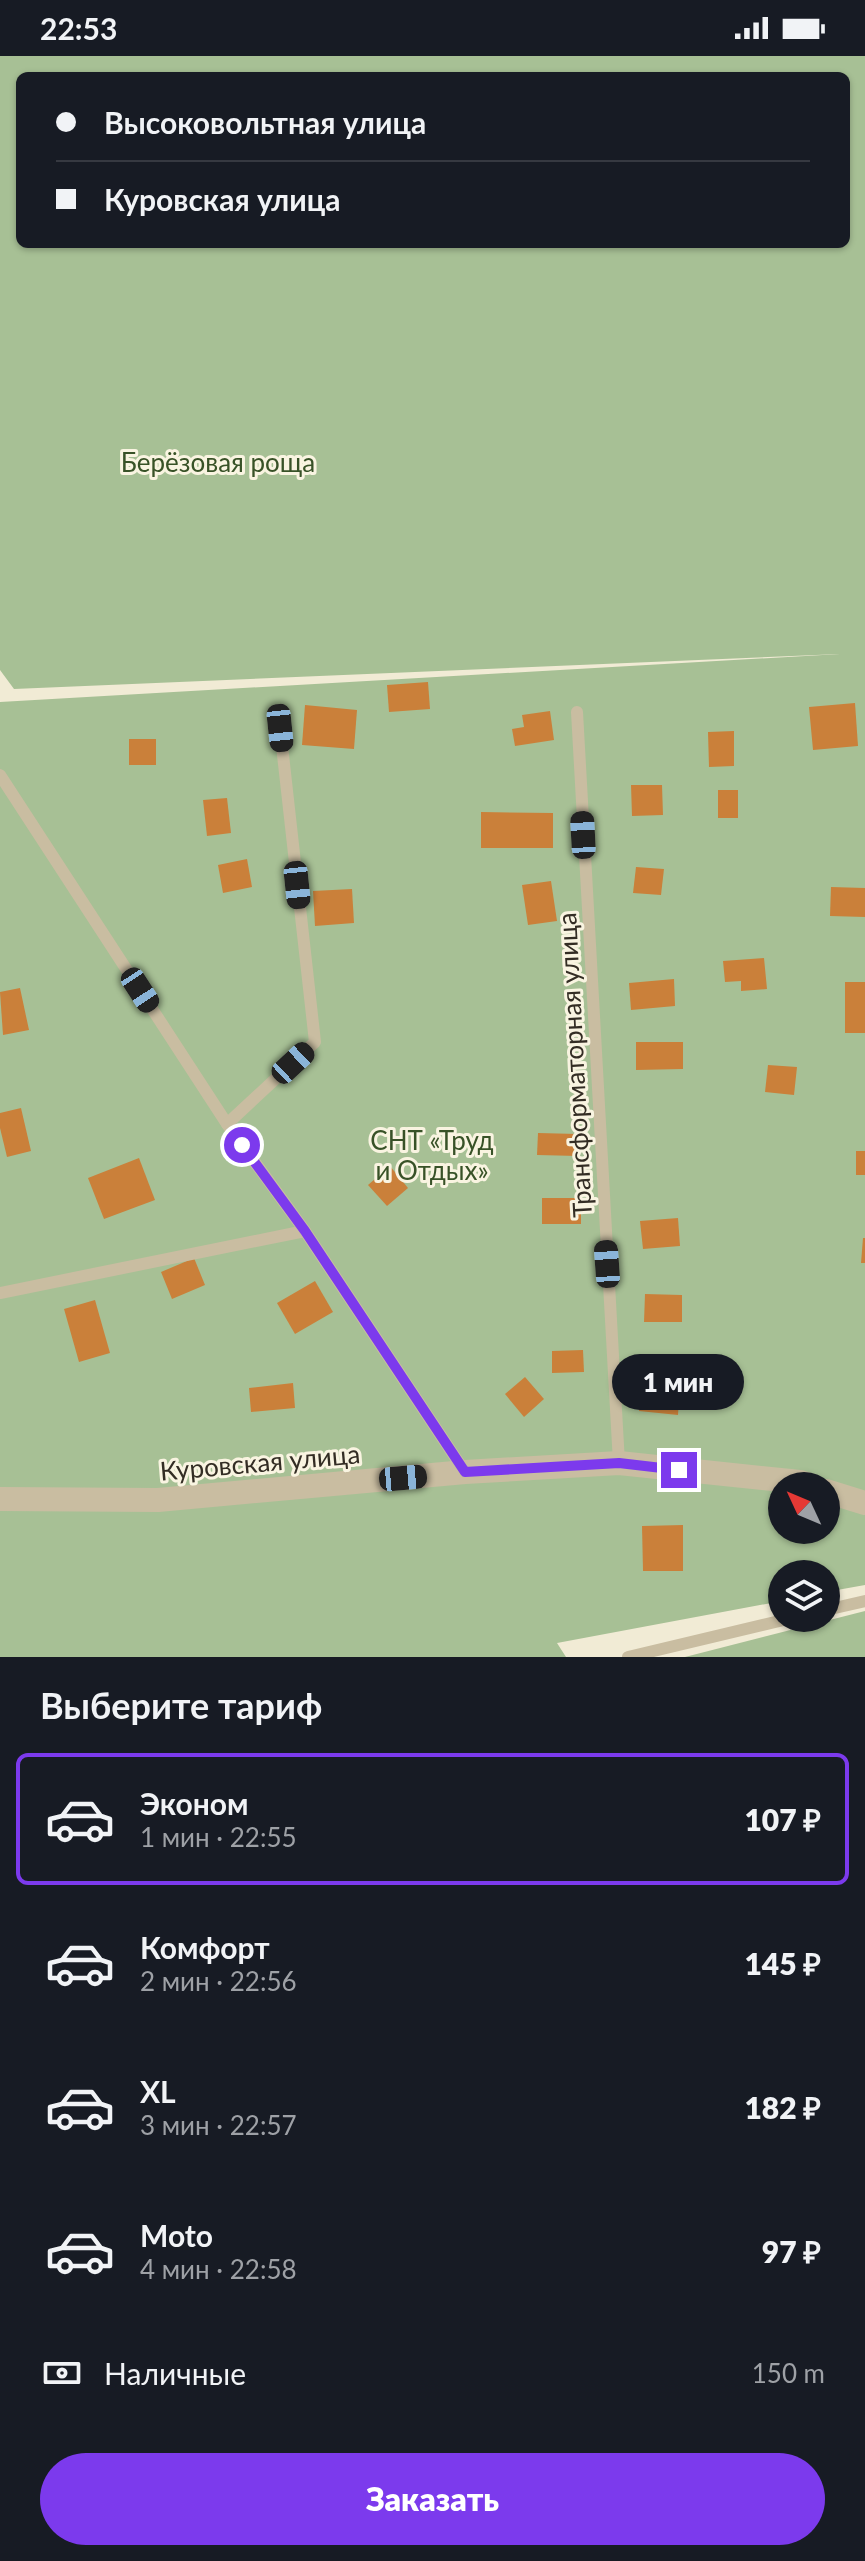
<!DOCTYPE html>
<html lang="ru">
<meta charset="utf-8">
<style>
body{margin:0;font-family:Lato,sans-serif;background:#242831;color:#f1f3f6;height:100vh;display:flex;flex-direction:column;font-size:30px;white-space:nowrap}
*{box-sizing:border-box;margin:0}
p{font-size:26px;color:#9ea1a6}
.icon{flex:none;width:44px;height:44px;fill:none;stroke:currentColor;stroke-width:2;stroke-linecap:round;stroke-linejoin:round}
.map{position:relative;height:1601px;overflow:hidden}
.drawer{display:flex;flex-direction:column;background:#171b24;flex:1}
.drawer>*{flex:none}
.hud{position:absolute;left:16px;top:16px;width:834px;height:176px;border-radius:12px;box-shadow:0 2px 6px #0004;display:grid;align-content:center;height:176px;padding:0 40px;background:#171b24}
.needle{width:52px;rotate:314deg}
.tools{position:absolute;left:768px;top:1416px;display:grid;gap:16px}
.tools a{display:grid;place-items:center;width:72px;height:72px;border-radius:50%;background:#171b24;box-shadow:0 2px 6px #0004;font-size:40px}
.end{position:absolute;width:36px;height:36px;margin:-18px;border:10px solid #7c3aed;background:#fff;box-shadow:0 0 0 4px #fff}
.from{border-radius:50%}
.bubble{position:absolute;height:56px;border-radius:28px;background:#171b24;box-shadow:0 2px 6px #0004;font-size:26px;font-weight:800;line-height:56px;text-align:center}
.car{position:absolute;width:24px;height:48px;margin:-24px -12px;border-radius:10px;box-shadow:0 0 6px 2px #0007;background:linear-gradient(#222 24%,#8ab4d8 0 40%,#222 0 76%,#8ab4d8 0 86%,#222 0)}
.hud b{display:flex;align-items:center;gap:28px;height:76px;font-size:30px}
.hud b+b{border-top:2px solid #363941}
.hud i{width:20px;height:20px;background:#f1f3f6}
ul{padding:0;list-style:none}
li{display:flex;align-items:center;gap:24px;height:132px;margin:0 16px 12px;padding:0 24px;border:4px solid transparent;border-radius:12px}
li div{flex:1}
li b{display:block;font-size:30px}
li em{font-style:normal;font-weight:800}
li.on{border-color:#7c3aed}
li>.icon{width:72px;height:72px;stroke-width:1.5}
h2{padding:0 40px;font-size:36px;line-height:96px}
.pay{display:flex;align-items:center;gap:20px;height:88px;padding:0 40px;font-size:30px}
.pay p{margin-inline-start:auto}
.action{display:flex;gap:16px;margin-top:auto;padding:16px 40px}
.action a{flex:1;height:92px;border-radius:48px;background:#7c3aed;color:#fff;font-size:32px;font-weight:800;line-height:92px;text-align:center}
.status{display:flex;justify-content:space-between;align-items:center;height:56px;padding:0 40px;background:#171b24;direction:ltr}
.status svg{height:22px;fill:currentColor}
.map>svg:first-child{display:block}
.green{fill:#a7c095;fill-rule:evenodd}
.building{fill:#ca803a}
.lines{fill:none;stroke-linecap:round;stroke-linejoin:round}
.lane{stroke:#c9bda1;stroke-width:12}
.street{stroke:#c9bda1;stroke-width:24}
.route{stroke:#7c3aed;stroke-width:10}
.labels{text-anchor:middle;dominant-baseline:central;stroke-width:6;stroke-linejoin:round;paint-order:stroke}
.park-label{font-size:26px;fill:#385227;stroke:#f9f4e1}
.street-label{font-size:26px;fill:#332d24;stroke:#f9f4e1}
</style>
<div class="status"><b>22:53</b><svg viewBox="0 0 49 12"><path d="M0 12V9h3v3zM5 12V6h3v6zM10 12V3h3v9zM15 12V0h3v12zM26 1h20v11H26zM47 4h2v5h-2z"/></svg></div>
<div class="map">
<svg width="865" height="1601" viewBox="0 0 865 1601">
<rect width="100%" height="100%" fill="#f1ebd5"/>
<g class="green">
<path d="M0 0H865V1529L826 1536V1518H782V1545L557 1587 566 1601H0V646L840 598 14 633 0 614ZM20 20H846V188H20ZM782 1430H826V1474H782Z"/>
<path d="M865 1555V1601H685Z"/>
</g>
<g class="building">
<path d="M428 626 430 653 389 656 387 629Z"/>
<path d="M855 647 858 690 813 694 809 651Z"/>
<path d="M305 649 357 654 354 693 302 689Z"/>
<path d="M550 655 554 684 515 690 512 673 524 671 522 659Z"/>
<path d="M734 675V710L709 711 708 676Z"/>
<rect x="129" y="683" width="27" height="26"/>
<path d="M631 729H662L663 759 632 760Z"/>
<rect x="718" y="734" width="20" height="28"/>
<path d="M227 742 231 777 207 780 203 744Z"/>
<path d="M481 756 553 757V792H481Z"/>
<path d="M247 803 252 831 223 837 218 809Z"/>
<path d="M636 811 664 813 661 839 633 837Z"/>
<path d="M551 825 557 865 528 869 522 829Z"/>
<path d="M831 831 865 832V861L830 860Z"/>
<path d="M352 833 354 867 315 870 313 835Z"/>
<path d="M764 902 767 933 741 935V925L725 926 723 905Z"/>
<path d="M674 923 675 950 631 954 629 927Z"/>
<rect x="845" y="926" width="20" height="51"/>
<path d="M20 932 29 974 3 979 0 936Z"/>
<path d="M636 986H683V1013L636 1014Z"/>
<path d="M768 1009 797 1011 794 1039 765 1036Z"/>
<path d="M21 1052 31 1095 7 1101 0 1072V1057Z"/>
<path d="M538 1077 578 1078V1100L537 1099Z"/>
<rect x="856" y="1095" width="9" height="24"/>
<path d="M139 1102 155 1144 104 1163 88 1122Z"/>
<path d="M390 1110 408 1132 387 1150 368 1129Z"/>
<rect x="542" y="1142" width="39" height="26"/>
<path d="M678 1162 680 1190 643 1193 640 1165Z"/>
<path d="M863 1182H865V1207H861Z"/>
<path d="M194 1202 205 1229 172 1243 161 1216Z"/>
<path d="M315 1225 333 1256 295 1278 277 1247Z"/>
<path d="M645 1238 682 1239V1266H644Z"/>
<path d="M95 1244 110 1297 79 1306 64 1253Z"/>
<path d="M583 1294 584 1316 552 1317V1295Z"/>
<path d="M525 1321 544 1343 524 1361 505 1338Z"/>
<path d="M642 1325 680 1328 678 1359 639 1355Z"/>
<path d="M293 1327 295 1352 251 1356 249 1332Z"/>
<path d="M683 1469V1515H643L642 1470Z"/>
</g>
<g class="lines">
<g class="lane">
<path d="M577 656 619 1407"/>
<path d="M0 719 227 1068 305 1175 465 1416"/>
<path d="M227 1068 315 986 280 672"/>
<path d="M0 1237 305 1175"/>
<path d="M826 1554 865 1545"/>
<path d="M628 1601 792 1562"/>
</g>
<g class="street">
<path d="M826 1435 865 1447"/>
<path d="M0 1443 158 1444 465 1416 619 1407 800 1426 812 1430"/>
</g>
</g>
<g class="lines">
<path class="route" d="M242 1089 305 1175 465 1416 619 1407 679 1414"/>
</g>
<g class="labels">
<g class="park-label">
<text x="218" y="406">Берёзовая роща</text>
<text x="432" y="1084">СНТ «Труд<tspan x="432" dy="30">и Отдых»</tspan></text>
</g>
<g class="street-label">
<text transform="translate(574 1009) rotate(-93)">Трансформаторная улица</text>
<text transform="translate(260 1406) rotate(-5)">Куровская улица</text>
</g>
</g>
</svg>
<div class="tools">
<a><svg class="needle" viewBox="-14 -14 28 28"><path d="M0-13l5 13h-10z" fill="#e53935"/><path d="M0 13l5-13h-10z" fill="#9ea1a6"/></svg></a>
<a><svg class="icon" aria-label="layers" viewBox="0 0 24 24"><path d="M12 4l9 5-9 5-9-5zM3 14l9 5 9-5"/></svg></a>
</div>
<i class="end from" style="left:242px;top:1089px"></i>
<i class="end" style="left:679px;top:1414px"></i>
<div class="bubble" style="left:612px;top:1298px;width:132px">1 мин</div>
<i class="car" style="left:280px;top:672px;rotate:174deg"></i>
<i class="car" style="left:583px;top:779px;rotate:357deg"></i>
<i class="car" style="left:297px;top:829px;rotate:174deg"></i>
<i class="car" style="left:140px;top:934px;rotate:147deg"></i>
<i class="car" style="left:293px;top:1007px;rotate:47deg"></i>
<i class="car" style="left:607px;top:1208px;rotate:356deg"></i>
<i class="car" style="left:403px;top:1422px;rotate:85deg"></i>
<div class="hud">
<b><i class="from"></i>Высоковольтная улица</b>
<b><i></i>Куровская улица</b>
</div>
</div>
<section class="drawer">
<h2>Выберите тариф</h2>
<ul>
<li class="on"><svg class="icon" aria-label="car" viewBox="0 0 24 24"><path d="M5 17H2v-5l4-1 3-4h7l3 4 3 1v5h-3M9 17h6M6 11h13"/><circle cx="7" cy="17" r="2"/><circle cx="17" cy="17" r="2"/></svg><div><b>Эконом</b><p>1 мин · 22:55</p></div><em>107 ₽</em></li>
<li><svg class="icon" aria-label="car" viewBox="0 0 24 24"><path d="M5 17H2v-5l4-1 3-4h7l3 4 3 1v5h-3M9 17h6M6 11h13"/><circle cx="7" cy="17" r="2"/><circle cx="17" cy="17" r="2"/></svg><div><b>Комфорт</b><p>2 мин · 22:56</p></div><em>145 ₽</em></li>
<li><svg class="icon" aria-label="car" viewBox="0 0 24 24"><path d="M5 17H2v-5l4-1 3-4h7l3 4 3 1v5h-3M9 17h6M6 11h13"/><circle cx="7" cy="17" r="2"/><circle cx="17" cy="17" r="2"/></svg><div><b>XL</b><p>3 мин · 22:57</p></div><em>182 ₽</em></li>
<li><svg class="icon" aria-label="car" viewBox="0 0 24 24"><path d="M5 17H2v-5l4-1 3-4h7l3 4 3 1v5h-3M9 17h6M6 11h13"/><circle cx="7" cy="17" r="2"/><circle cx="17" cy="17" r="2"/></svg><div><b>Moto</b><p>4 мин · 22:58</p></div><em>97 ₽</em></li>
</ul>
<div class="pay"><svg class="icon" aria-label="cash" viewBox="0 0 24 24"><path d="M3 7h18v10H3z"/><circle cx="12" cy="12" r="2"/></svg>Наличные<p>150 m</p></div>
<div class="action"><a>Заказать</a></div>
</section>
